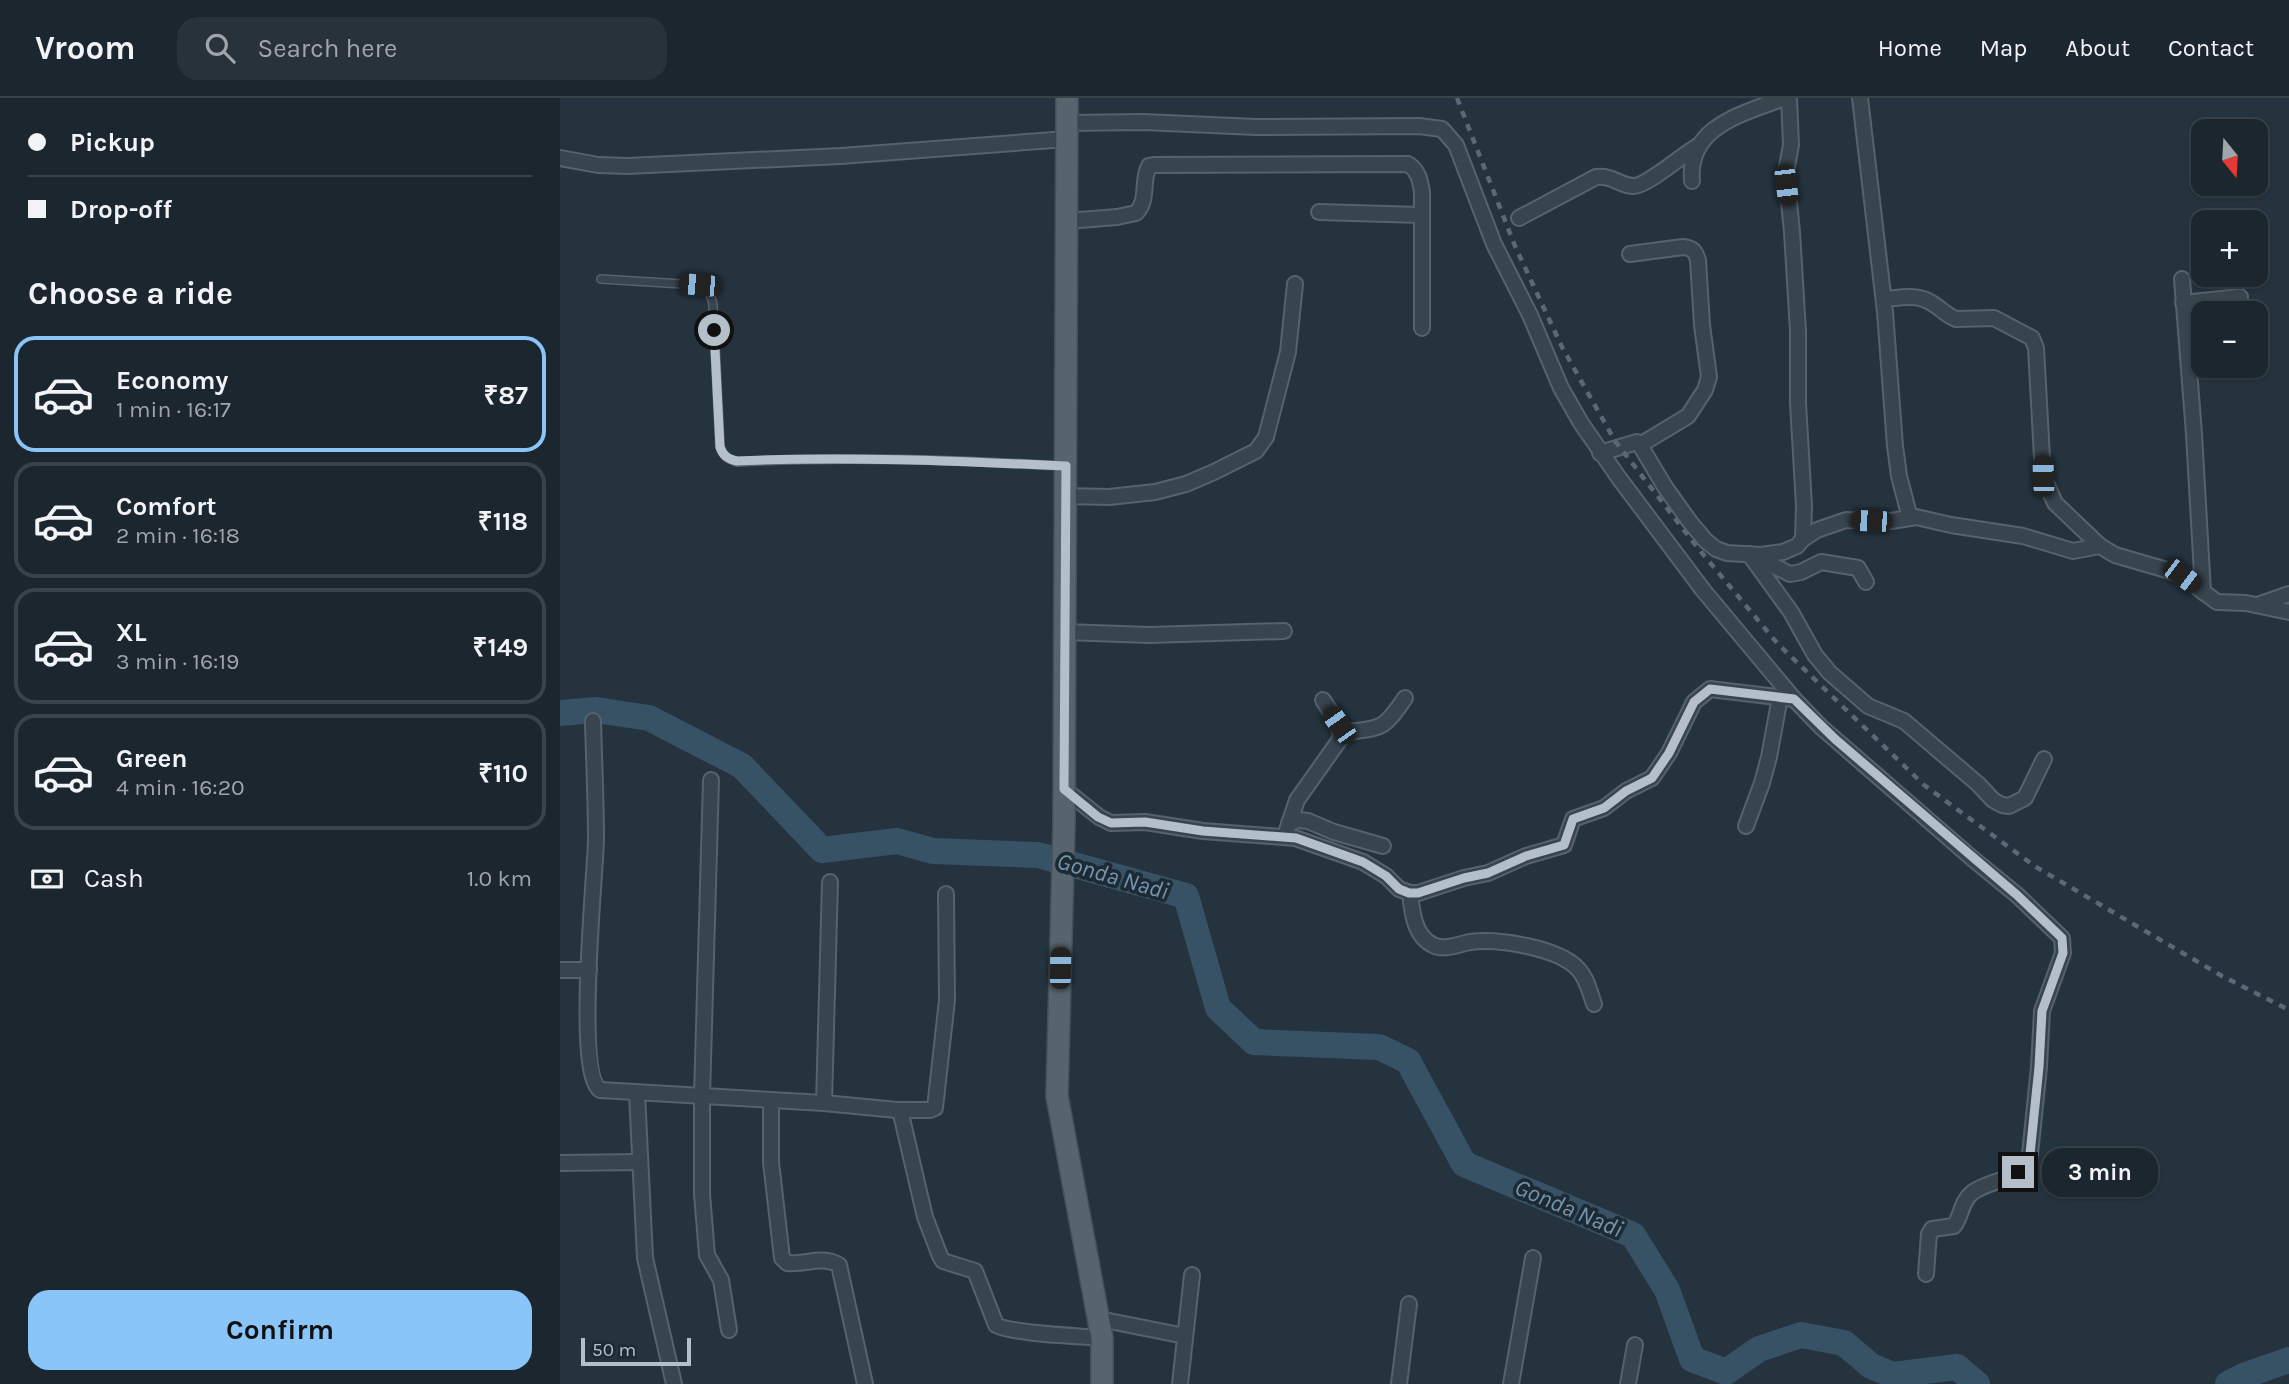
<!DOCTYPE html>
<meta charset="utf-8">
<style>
body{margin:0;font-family:Karla,sans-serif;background:#28323a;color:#f1f3f6;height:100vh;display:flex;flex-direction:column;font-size:26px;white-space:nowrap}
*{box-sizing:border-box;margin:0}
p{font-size:23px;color:#a0a5aa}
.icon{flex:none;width:38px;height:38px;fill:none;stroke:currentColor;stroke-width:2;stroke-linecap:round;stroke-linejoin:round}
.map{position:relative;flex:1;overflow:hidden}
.details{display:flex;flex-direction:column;background:#1b262e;width:560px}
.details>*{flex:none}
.banner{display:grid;align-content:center;height:154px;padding:0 28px;background:#1b262e}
.needle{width:46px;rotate:162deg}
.buttons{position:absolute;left:1631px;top:21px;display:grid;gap:14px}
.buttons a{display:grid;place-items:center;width:77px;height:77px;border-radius:14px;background:#1b262e;box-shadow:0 2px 5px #0004,0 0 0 2px #39434a;font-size:35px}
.scale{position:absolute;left:21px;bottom:18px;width:110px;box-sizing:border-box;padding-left:7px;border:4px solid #b4bfc9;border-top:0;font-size:19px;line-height:24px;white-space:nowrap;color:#b4bfc9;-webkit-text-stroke:5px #1d2933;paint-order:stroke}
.end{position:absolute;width:32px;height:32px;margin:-16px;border:9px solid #b4bfc9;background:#111;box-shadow:0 0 0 4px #111}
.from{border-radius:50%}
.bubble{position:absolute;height:49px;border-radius:21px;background:#1b262e;box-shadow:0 2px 5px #0004,0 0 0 2px #39434a;font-size:23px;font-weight:700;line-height:49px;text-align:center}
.car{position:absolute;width:21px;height:42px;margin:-21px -10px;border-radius:9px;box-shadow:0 0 5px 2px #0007;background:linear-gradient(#222 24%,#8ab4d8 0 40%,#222 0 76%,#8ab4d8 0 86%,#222 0)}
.banner b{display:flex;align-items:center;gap:24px;height:66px;font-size:26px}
.banner b+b{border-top:2px solid #39434a}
.banner i{width:18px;height:18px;background:#f1f3f6}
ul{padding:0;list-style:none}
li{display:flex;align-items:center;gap:21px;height:116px;margin:0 14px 10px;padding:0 14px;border:4px solid #39434a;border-radius:21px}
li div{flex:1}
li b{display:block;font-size:26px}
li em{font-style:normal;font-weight:700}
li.on{border-color:#89c5f9}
li>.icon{width:63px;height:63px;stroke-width:1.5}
h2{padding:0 28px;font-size:32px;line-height:84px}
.pay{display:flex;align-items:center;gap:18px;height:77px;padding:0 28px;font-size:26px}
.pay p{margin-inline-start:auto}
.cta{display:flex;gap:14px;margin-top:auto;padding:14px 28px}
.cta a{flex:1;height:80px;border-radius:21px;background:#89c5f9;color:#111;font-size:28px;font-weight:700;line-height:80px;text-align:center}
header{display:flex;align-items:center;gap:42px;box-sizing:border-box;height:98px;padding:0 35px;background:#1b262e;border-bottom:2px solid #39434a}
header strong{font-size:33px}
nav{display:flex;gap:38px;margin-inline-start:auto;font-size:24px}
.search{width:490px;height:63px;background:#28323a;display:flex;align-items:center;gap:18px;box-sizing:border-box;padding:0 24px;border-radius:21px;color:#a0a5aa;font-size:26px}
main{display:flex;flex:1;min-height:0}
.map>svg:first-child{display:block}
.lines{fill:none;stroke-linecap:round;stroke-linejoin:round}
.river{stroke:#375265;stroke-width:26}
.service-casing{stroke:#56626c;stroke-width:10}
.minor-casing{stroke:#56626c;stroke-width:18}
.primary-casing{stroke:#44505a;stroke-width:24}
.service{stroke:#38444e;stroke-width:7}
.minor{stroke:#38444e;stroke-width:14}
.primary{stroke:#56646e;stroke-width:21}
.rail{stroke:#5a6975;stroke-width:4.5;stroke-dasharray:7 7;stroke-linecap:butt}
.route{stroke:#b4bfc9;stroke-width:9}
.labels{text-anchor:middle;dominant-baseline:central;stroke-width:7;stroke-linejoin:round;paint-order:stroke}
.water-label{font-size:24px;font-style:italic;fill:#7395ad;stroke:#1d2933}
</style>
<header>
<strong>Vroom</strong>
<div class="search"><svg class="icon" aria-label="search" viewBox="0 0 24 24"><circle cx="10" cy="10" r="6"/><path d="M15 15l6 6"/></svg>Search here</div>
<nav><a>Home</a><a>Map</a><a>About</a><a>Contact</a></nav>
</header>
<main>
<section class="details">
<div class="banner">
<b><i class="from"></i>Pickup</b>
<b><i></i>Drop-off</b>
</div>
<h2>Choose a ride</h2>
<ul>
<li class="on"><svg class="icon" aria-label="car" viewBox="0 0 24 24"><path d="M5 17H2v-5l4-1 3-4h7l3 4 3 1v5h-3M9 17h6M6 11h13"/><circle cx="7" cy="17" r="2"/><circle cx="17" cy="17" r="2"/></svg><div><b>Economy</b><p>1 min · 16:17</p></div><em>₹87</em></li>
<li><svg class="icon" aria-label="car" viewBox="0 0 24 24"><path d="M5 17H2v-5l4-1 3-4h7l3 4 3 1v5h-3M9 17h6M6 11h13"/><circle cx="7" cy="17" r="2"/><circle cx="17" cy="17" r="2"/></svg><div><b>Comfort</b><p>2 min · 16:18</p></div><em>₹118</em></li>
<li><svg class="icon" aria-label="car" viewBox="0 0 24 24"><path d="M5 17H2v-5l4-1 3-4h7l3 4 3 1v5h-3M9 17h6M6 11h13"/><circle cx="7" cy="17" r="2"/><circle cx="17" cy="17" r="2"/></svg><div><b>XL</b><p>3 min · 16:19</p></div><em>₹149</em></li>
<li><svg class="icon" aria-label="car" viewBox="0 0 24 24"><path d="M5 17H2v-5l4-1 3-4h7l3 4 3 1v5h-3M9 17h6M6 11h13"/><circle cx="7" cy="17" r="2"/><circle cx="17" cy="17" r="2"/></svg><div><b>Green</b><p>4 min · 16:20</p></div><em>₹110</em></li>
</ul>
<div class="pay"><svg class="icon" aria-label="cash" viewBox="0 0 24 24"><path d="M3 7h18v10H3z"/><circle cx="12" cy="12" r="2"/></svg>Cash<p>1.0 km</p></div>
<div class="cta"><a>Confirm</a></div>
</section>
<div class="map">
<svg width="1729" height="1286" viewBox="0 0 1729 1286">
<rect width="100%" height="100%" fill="#24333e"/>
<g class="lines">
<g class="river">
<path d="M0 615 36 612 89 620 182 668 262 752 337 743 373 753 478 757 626 798 658 910 694 944 819 949 848 963 904 1066 1073 1137 1107 1192 1132 1261 1166 1274 1199 1251 1241 1237 1284 1245 1311 1268 1333 1277 1397 1269 1417 1286"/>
<path d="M1668 1286 1686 1277 1729 1262"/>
</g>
<g class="service-casing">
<path id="service" d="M41 181 139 187C149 192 151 196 153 207L160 349C163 358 168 361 177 364 285 358 394 362 502 368"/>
</g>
<g class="minor-casing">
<g id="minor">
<path d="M1229 0 1231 47 1226 74 1232 134 1238 233V305L1244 408 1243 441"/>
<path d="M1300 0 1325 214 1335 348 1339 378 1350 420"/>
<path d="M507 25 583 24 696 29 859 28 882 31 896 47 934 146 970 217 1001 290 1021 325 1059 380 1143 492 1234 601 1261 629 1413 761 1457 797 1502 840 1503 855 1482 913 1479 969 1470 1056C1469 1061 1468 1067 1464 1071 1453 1081 1427 1084 1413 1094 1401 1103 1402 1117 1394 1128L1372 1131 1369 1136 1366 1176"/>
<path d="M0 60 38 67 67 68 281 58 507 41"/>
<path d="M1132 83C1127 28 1183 16 1224 0"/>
<path d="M759 114 861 117"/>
<path d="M959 120 1036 79C1053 77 1058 87 1073 88 1086 89 1123 56 1138 48"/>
<path d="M507 123 557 119 576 115C589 102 581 83 589 68L595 67 848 66C859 73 860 83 862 94V230"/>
<path d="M1070 156 1123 149C1133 150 1135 153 1138 162L1142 227 1149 279 1145 292 1128 318 1080 347"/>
<path d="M1622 181 1634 336 1643 494"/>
<path d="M1324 201C1338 200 1355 196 1368 203 1379 208 1385 217 1396 221L1434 220 1472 240 1476 250 1483 378 1495 405 1540 448"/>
<path d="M1623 205 1680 199"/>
<path d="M1040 355 1077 344 1080 347 1105 389 1130 424 1146 443 1156 451 1167 455 1201 457 1223 454 1237 448 1243 441 1257 432 1286 422 1331 423 1356 419 1391 427 1463 438 1513 453 1540 448 1555 457 1610 473 1622 478 1657 504 1686 505 1729 514"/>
<path d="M506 398 549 399 595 394 626 386 654 374 696 353 706 339 728 254 735 186"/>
<path d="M1189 456 1231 514 1255 557 1270 575 1308 608 1344 623 1418 686 1433 702 1442 707 1449 708 1465 700 1484 661"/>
<path d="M1201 457 1214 468 1230 476 1241 474 1261 464 1298 470 1306 484"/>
<path d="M1697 507 1729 496"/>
<path d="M505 534 589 537 724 533"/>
<path d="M33 623C34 663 36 703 36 742 35 781 15 974 40 992L264 1005 337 1012H370L375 1010 387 902 386 796"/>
<path d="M782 635C822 629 822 634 845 600"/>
<path d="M151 682 142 998V1096L147 1157 161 1182 169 1232"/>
<path d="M504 691 539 719 551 725 585 724 643 733 735 740 803 764 826 778 839 791 850 795H858L904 780 928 775 966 758 1004 747 1013 721 1044 710 1066 693 1092 680 1109 655 1134 604 1150 591 1234 601"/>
<path d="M729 725 738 722 748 723 774 734 823 748"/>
<path d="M1186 728 1202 685 1209 659 1220 599"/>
<path d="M725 738 737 702 781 640 779 627 763 602"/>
<path d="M850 795C852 813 854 838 873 847 884 853 899 846 910 844 938 840 999 850 1018 871 1027 880 1030 895 1034 906"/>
<path d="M0 872H29"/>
<path d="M77 995 85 1160 114 1286"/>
<path d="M211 1003V1064L222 1160 227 1165C245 1167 262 1157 279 1167L305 1286"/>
<path d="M264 1005 270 784"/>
<path d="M340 1012 365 1119 380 1158 383 1163 415 1173 436 1227C452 1236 520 1238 542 1240"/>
<path d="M0 1065 80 1064"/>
<path d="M539 1221 625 1238"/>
<path d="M620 1286 632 1177"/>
<path d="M839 1286 849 1206"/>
<path d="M951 1286 973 1160"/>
<path d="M1068 1286 1075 1247"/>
</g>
</g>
<g class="primary-casing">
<path id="primary" d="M507 0 504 726 497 998 542 1240V1286"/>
</g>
<use href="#service" class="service"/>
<use href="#minor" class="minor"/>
<use href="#primary" class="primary"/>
<path class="rail" d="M897 0 955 148 1002 249 1055 343 1137 449 1217 545 1364 687 1476 769 1662 878 1729 912"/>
</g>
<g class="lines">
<path class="route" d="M154 232 160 349C163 358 168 361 177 363 287 358 396 363 506 368L504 691 538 719 551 725 585 724 643 733 736 740 803 764 826 778 839 791 849 795H858L904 780 928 775 966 758 1004 747 1013 721 1044 710 1066 693 1092 680 1109 655 1134 604 1150 591 1234 601 1275 641 1457 797 1502 840 1503 855 1482 913 1479 969 1470 1056 1467 1068 1458 1074"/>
</g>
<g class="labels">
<g class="water-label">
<text transform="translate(553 778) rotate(16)">Gonda Nadi</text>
<text transform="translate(1009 1110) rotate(23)">Gonda Nadi</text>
</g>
</g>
</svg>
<div class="buttons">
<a><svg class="needle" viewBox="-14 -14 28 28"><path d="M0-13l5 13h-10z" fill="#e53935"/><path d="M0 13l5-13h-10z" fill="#a0a5aa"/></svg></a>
<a>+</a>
<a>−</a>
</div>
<div class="scale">50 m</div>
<i class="end from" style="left:154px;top:232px"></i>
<i class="end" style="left:1458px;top:1074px"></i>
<div class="bubble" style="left:1482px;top:1050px;width:116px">3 min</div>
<i class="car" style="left:1226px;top:87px;rotate:173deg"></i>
<i class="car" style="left:139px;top:187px;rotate:275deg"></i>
<i class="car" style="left:1483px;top:378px;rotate:358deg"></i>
<i class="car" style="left:1311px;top:423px;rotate:272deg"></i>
<i class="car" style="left:1622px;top:478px;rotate:127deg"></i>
<i class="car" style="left:779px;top:627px;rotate:325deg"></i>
<i class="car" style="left:500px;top:870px;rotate:1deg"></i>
</div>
</main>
